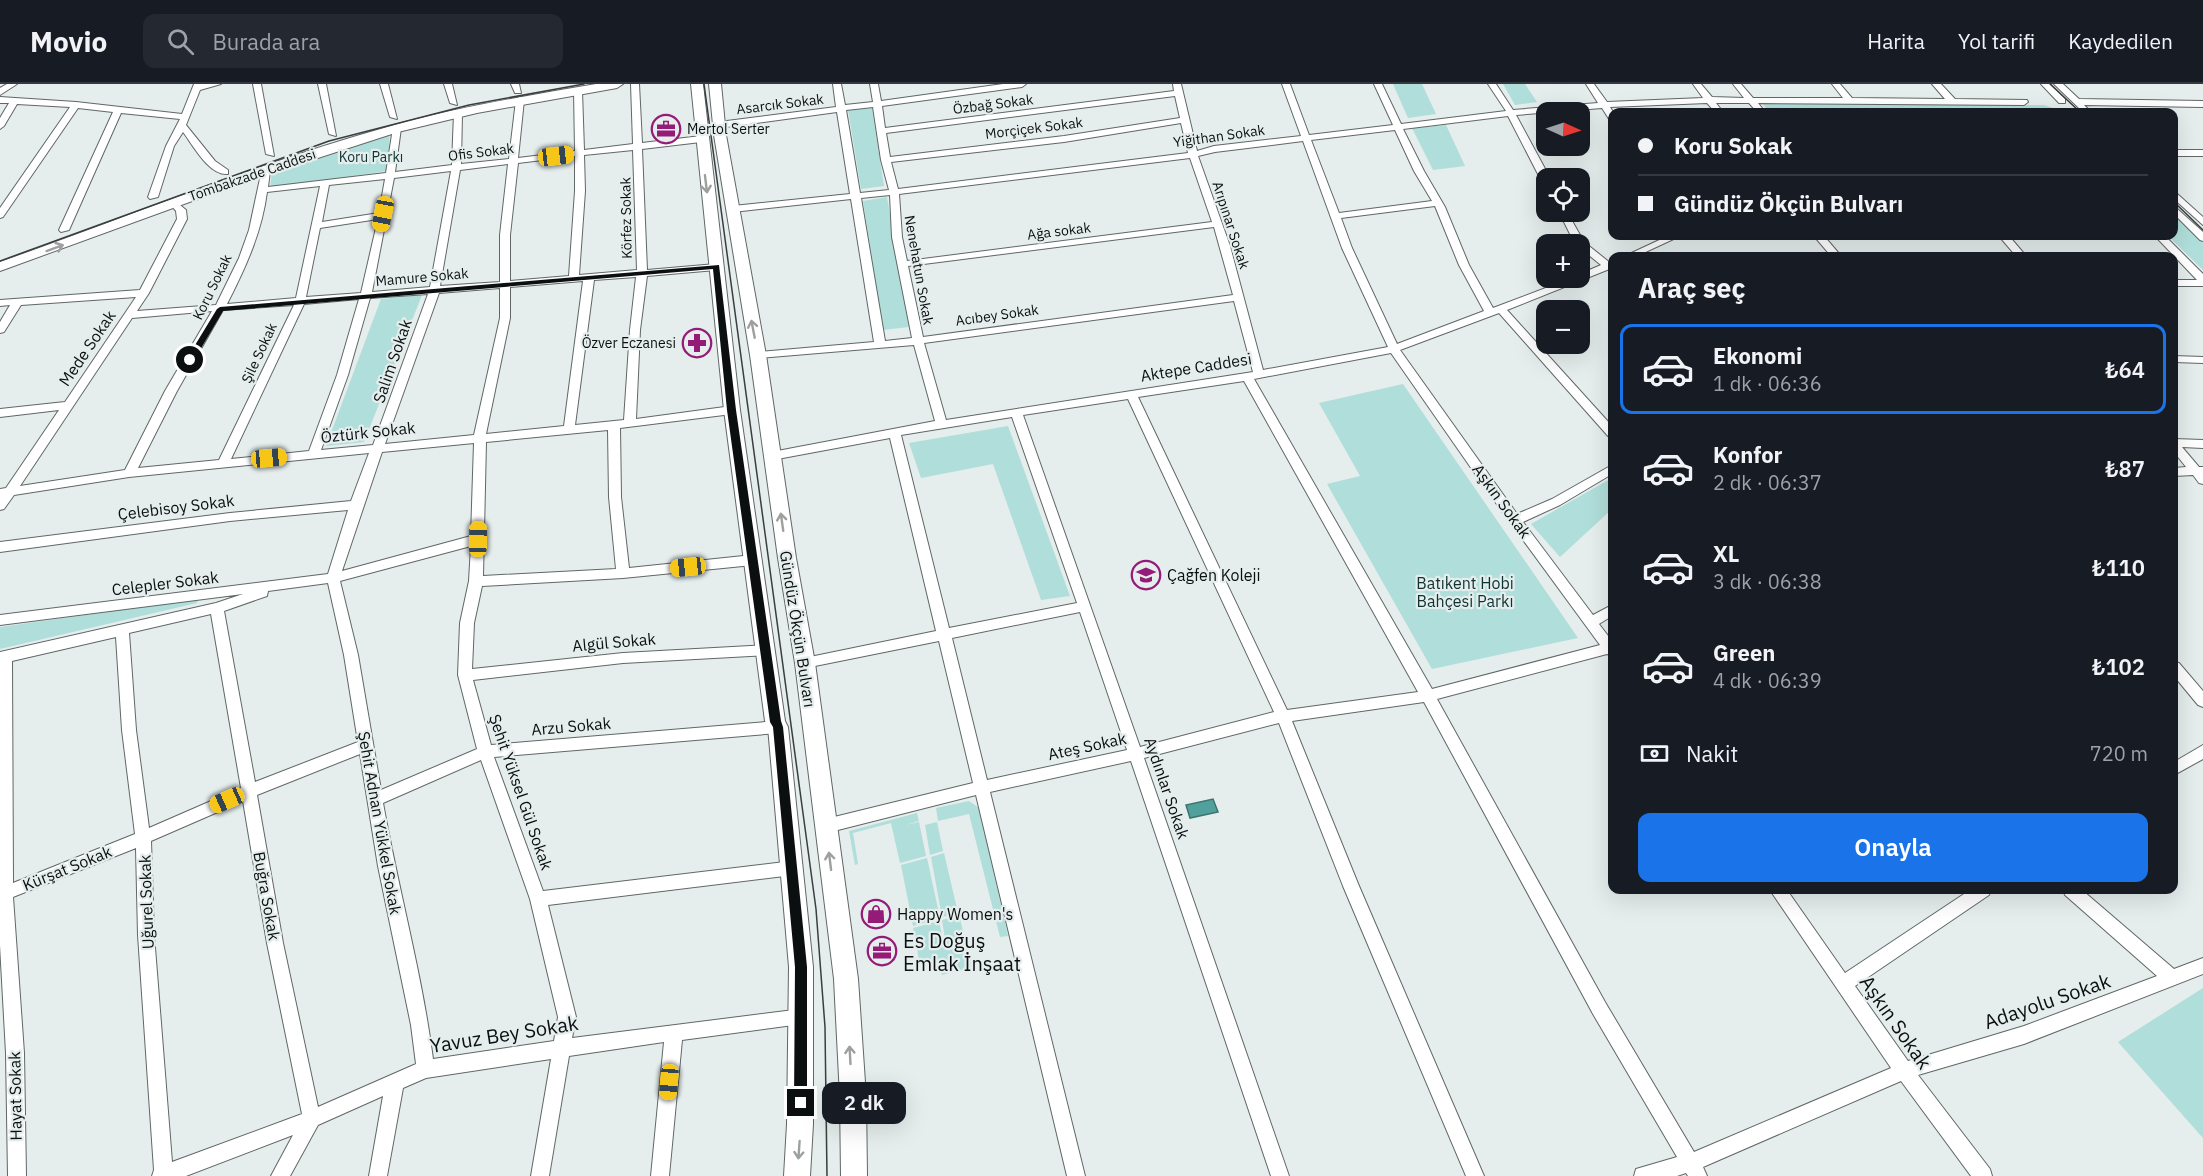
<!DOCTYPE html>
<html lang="tr">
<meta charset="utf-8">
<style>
body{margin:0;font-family:"IBM Plex Sans",sans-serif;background:#242831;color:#f1f3f6;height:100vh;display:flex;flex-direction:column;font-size:22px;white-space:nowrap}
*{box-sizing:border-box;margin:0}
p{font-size:20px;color:#9ea1a6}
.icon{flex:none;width:33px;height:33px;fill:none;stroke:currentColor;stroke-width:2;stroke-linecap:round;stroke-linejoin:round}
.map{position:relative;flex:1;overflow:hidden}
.side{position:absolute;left:1608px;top:168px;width:570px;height:642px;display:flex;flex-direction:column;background:#171b24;border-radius:12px;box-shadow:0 6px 24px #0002}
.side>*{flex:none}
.banner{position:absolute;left:1608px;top:24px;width:570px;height:132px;border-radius:12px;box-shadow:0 6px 24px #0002;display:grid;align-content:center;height:132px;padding:0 30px;background:#171b24}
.needle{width:39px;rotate:93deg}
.controls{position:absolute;left:1536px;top:18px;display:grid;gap:12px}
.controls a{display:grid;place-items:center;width:54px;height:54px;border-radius:12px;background:#171b24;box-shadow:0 6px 24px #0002;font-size:30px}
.end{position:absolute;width:27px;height:27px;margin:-14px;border:8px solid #0c0f0f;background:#fff;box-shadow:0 0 0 3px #fff}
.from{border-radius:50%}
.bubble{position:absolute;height:42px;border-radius:12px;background:#171b24;box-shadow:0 6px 24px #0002;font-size:20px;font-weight:600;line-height:42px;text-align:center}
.car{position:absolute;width:18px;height:36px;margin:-18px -9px;border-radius:8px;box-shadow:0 0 4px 2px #0007;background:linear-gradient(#f5c518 24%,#345 0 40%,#f5c518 0 76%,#345 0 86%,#f5c518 0)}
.banner b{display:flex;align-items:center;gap:21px;height:57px;font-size:22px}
.banner b+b{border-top:2px solid #363941}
.banner i{width:15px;height:15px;background:#f1f3f6}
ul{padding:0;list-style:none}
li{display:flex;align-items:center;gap:18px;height:90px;margin:0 12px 9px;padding:0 18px;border:3px solid transparent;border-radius:12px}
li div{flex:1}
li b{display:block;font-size:22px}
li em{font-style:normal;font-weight:600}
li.selected{border-color:#1a73e8}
li>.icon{width:54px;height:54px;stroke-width:1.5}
h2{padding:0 30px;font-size:27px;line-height:72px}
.pay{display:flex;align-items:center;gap:15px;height:66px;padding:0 30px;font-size:22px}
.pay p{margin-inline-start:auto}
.action{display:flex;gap:12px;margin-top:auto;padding:12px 30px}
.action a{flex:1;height:69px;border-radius:12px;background:#1a73e8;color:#fff;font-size:24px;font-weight:600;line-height:69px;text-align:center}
header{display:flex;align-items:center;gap:36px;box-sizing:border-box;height:84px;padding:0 30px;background:#171b24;border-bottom:2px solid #363941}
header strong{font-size:28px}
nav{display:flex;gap:33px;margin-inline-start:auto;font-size:21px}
.search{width:420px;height:54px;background:#242831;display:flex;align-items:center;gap:15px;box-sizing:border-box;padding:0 21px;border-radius:12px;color:#9ea1a6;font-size:22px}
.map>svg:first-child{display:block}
.green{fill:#b0deda}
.water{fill:#51a09b;stroke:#3c7471;stroke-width:1.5}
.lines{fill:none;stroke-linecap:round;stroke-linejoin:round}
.street-casing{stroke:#606766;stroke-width:2}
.secondary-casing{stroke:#606766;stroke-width:2}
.street{fill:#fff;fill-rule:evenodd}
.secondary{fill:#fff;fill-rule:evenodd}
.tram{stroke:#3a3e3e;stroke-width:1.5}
.oneway{stroke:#9e9f9f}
.route{fill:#0c0f0f}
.labels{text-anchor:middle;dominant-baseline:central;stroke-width:4.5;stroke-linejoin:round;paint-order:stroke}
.far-street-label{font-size:14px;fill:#0c0f0f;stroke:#e5eded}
.far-poi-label{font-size:14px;fill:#0c0f0f;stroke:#e5eded;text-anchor:start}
.far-park-label{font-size:14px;fill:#0d3432;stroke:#e5eded}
.street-label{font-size:16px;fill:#0c0f0f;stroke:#e5eded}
.poi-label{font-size:16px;fill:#0c0f0f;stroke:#e5eded;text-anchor:start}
.park-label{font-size:16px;fill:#0d3432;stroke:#e5eded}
.near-poi-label{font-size:20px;fill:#0c0f0f;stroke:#e5eded;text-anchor:start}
.near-street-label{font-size:20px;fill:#0c0f0f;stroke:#e5eded}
</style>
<header>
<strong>Movio</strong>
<div class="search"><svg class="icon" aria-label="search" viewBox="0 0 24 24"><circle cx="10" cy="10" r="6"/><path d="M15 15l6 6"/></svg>Burada ara</div>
<nav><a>Harita</a><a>Yol tarifi</a><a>Kaydedilen</a></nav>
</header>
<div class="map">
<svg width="2203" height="1092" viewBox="0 0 2203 1092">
<rect width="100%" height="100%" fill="#e5eded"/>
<g class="green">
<path d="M1393 0H1422L1436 30 1408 34Z"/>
<path d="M1503 0H1525L1537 18 1515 21Z"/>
<path d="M1763 20 2044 21 2065 28H1769Z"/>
<path d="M872 24 884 102 861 105 848 26Z"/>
<path d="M1446 41 1465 82 1433 86 1412 44Z"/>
<path d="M390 49 387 87 270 105 272 87Z"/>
<path d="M887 113 909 243 883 246 863 117Z"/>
<path d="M2174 133H2179L2203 157V186L2168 152H2174Z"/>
<path d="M422 211 364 358 326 362 381 215Z"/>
<path d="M1403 300 1578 554 1432 585 1327 400 1360 392 1319 319Z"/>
<path d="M1008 342 1070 512 1041 516 993 380 921 394 909 359Z"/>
<path d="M1612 394V425L1560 473 1531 440Z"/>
<path d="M198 515 197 519 0 565V543Z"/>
<path d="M969 717 979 724 1008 852 1000 853 969 730 938 737 936 724Z"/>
<path d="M917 729 919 737 905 741 919 738 926 772 900 779 891 739 853 749 858 780 855 781 849 747Z"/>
<path d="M937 738 943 767 930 771 925 741Z"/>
<path d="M944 769 958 829 942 833 931 773Z"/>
<path d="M927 774 940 834 913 842 901 781Z"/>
<path d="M959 831 972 883 942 891 939 876 920 881 913 844 939 837 944 861H946L942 836Z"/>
<path d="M2203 904V1054L2118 958Z"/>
</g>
<path class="water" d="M1213 715 1218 728 1190 734 1186 721Z"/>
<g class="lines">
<g class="street-casing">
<g id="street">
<path d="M7 0H17L0 11V4Z"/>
<path d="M194 0H221L200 6 186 41 215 77 228 86V90C209 92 193 61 183 48L174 62 158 113 150 115 148 113 166 62 180 35 121 29 69 146 61 148 59 146 113 28 78 24 3 133 0 134V124L70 23 17 20 4 42 0 45V34L9 19H0V13L76 18 182 30Z"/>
<path d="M253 0H261L274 72 266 70Z"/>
<path d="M318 0H326L336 52 329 50Z"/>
<path d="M380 0H388L397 35 390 33Z"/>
<path d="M444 0H452L457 21 450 19Z"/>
<path d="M511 0H519L521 9H515Z"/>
<path d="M631 0H639L642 59 701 52 705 55 701 58 642 65 647 186 716 180 721 183 716 186 647 192 640 246 636 335 732 322 738 326 732 330 620 344 621 413 629 484 753 471 759 476 753 481 623 494 482 502 474 539 472 585 623 569 767 561 772 562 774 566 772 570 767 571 623 579 473 596 491 661 778 637 783 639 785 643 783 647 778 649 494 673 543 807 793 777 799 779 801 784 799 789 793 791 548 821 576 933 572 954 802 925 808 927 811 933 808 939 682 956 669 1092H651L664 958 569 972 549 1092H531L551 975 426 994 403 1004 387 1092H369L383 1012 318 1041 290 1092H271L293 1051 186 1092H152L154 1086 138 851 136 764 13 813 24 969 26 1092H8L6 969 0 861V568L216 519 243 510 0 541V531L328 490 348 426 230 437 0 468V458L230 429 351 417 369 369 129 393 14 411 4 425 0 426V405L6 404 59 326 0 333V325L65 318 136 213 21 221 4 248 0 249V238L10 221 0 222V216L140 206 177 135 176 127 169 119 174 116 186 126 187 135 149 209 137 227 216 221 239 174 249 146 262 85 270 87 268 103 386 89 393 44 397 41 401 44 395 88 452 81 454 29 458 26 462 29 461 80 509 75 516 16 520 13 524 16 518 74 575 67 574 7 578 4 582 7 584 66 633 60ZM633 66 637 186 579 191 585 107 584 71ZM575 72V107L569 192 510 197V151L518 79ZM508 80 500 151V198L440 202 460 86ZM451 87 430 203 372 208 394 94ZM385 95 379 129 322 138 329 101ZM320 102 296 214 227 220C245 185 262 148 267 108ZM378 135 361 209 306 213 320 144ZM636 193 630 246 624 336 575 341 594 196ZM583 197 564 342 486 350 510 234V203ZM500 204V234L474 351 385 360 439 209ZM428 210 373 361 321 366 348 291 370 214ZM359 215 337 291 309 367 231 375 304 220ZM294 221 219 376 138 384 177 307 223 226ZM212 227 165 307 125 386 20 402 132 234ZM608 346 609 413 616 485 483 492 486 358ZM474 359 471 452 342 487 382 368ZM471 462 469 497 460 539 458 591 477 665 381 706 358 571 340 497ZM328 499 344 571 358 658 255 698 224 527 267 512 268 507ZM211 530 241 704 149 744 136 646 129 549ZM116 553 122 646 135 750 13 799 12 577ZM360 670 378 782 411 941 416 980 318 1023 283 859 257 711ZM481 676 530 815 558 933 554 957 433 975C422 889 398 804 383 719ZM243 717 267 859 302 1030 172 1078 154 851 151 757Z"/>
<path d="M833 0H841L845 21 873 18 870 0H878L881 17 1003 0H1026L1022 3 882 22 885 44 1174 7 1173 0H1181L1197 67 1214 62 1301 52 1282 0H1290L1309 51 1393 41 1374 0H1382L1401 40 1506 27 1488 0H1496L1513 26 1598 19 1586 0H1594L1607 18 1703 14 1693 0H1701L1712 13 1744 14 1733 0H1741L1753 14H1843L1832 0H1840L1852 14 1945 15 1932 0H1941L1955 15 2027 16 2028 18 2024 21 1758 19 1765 28H1757L1749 19H1716L1723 28H1715L1707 19 1610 23 1613 28 1612 36 1609 35 1602 24 1516 31 1550 94H1546V99L1541 96 1508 32 1403 45 1424 87 1445 123 1469 181 1493 224 1572 194H1580V190L1601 181 1580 164V160H1575L1559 128H1567L1584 158 1609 178 1612 177V184L1507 226 1612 342V353L1608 352 1499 229 1400 266 1517 430 1552 415 1612 381V390L1560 421 1523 438 1593 531 1612 521V532L1599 540 1612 557V572L1607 570 1437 615 1605 918 1694 1068 1891 984 1770 806H1787L1845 889 1970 806H1991L1989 811 1855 902 1908 977 2024 942 2157 892 2065 811 2063 806H2082L2174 885 2203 874V890L2024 960 1918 991 1990 1085 1992 1092H1971L1901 997 1703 1083 1707 1092H1688L1686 1089 1677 1092H1634L1636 1085 1677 1073 1593 930 1424 618 1292 637 1359 802 1484 1092H1466L1343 802 1279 639 1144 674 1289 1092H1271L1131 677 990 708 1085 1092H1067L976 711 826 749 821 747 818 742 821 737 826 735 973 699 939 557 805 584 800 583 798 579 800 575 805 574 936 547 890 354 772 376 766 372 772 368 935 337 914 261 758 274 753 271 758 268 874 258 851 115 733 128 728 125 733 122 850 110 837 28 719 44 715 41 719 38 836 23ZM1175 12 1180 34 1064 52 890 73 886 49ZM873 23 881 76 889 106 860 109 846 26ZM1181 39 1188 69 898 105 891 78 1064 58ZM1395 46 1414 87 1432 117 1339 129 1311 56ZM1303 57 1342 164 1388 263 1263 286 1230 162 1198 72 1215 68ZM1190 74 1212 138 907 177 902 153 899 110ZM890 111 892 153 912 254 885 257 861 114ZM1435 122 1459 181 1484 227 1397 260 1352 164 1341 134ZM1214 143 1233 211 923 253 908 182ZM1234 217 1253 288 946 336 924 259ZM1391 269 1485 404 1600 561 1432 605 1254 295ZM1244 297 1418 608 1287 626 1138 313ZM1128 315 1274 628 1140 663 1023 331ZM1012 333 1077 519 949 544 901 351ZM1080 528 1127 666 987 696 952 554Z"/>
<path d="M2041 0H2050L2065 15V19H2059Z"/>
<path d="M2054 0H2063L2079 15 2203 17V23L2084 21 2091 28H2083Z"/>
<rect x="2174" y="66" width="29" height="6"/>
<path d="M2174 107 2203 133V141L2174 115Z"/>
<path d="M2174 122 2203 148V157L2200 156 2174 130Z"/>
<path d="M1668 152H1680L1637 172H1625Z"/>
<path d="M1814 152H1824L1841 172H1831Z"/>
<path d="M1999 152H2009L2026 172H2016Z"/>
<path d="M2155 152H2165L2203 190V202H2174V196H2197Z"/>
<path d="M2174 272 2203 273V279L2174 278Z"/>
<path d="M2174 355 2203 356V364L2182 363 2199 383H2203V400L2199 399 2193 391 2174 392V384L2186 383 2174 368Z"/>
<path d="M2174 578 2179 579 2203 607V623L2198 621 2174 592Z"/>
<path d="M2203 661V675L2174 691V678Z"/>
</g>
</g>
<g class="secondary-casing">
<g id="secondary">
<path d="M596 0H623L617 4 477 29 398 48 250 96 0 187V178C130 132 258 79 391 42 458 23 527 12 596 0Z"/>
<path d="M691 0H703L740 326 785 637 788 643 813 883V1040L810 1092H784L787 1040 789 883 768 643 765 637 724 326Z"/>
<path d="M709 0H721L726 51 766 271 796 474 815 579 858 895 866 1013 867 1092H841L840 1013 834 895 795 579 778 474 750 271 714 51Z"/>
</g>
</g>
<use href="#street" class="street"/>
<use href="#secondary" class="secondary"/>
<g class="tram">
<path d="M704 0 816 825 825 943 827 1092"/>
<path d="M2050 0 2080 28"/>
<path d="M2174 118 2203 146"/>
<path d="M0 177 329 57 469 21 584 0"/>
</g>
</g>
<defs><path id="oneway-shaft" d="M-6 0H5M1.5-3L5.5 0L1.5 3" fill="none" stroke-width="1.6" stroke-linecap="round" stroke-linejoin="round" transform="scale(1.5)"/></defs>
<g class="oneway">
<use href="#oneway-shaft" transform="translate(706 100) rotate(83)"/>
<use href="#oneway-shaft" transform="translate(55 164) rotate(-20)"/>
<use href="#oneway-shaft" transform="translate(753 245) rotate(-101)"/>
<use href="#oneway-shaft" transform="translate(782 438) rotate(-98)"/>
<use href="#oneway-shaft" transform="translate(830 777) rotate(-97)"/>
<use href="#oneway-shaft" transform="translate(850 971) rotate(-93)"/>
<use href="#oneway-shaft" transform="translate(799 1066) rotate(94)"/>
</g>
<path class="route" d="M719 181 736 326 781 637 783 643 807 883V1019L805 1023 801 1025 796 1023 794 1019 795 883 773 643 770 638 727 326 713 185 223 227 193 278 186 276 217 225 220 223Z"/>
<defs>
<g id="office-ring" transform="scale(1.5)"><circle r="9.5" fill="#e5eded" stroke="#941b77" stroke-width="1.5"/><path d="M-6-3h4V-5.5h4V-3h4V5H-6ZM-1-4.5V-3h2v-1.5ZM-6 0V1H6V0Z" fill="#941b77"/></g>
<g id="pharmacy-ring" transform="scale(1.5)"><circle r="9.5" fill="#e5eded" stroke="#941b77" stroke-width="1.5"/><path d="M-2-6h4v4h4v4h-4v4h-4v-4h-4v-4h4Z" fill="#941b77"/></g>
<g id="school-ring" transform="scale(1.5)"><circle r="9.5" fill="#e5eded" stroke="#941b77" stroke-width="1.5"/><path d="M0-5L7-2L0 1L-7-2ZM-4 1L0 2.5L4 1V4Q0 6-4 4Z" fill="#941b77"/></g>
<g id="shop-ring" transform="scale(1.5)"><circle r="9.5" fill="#e5eded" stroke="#941b77" stroke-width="1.5"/><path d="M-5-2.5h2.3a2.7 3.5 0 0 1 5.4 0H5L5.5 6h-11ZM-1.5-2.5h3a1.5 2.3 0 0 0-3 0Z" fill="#941b77"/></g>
</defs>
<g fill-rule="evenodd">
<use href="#office-ring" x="666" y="45"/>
<use href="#pharmacy-ring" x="697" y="259"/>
<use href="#school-ring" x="1146" y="491"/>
<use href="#shop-ring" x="876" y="830"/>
<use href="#office-ring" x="882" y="867"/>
</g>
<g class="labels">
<g class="far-street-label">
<text transform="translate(780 20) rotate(-7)">Asarcık Sokak</text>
<text transform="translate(993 20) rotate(-7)">Özbağ Sokak</text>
<text transform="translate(1034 44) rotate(-7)">Morçiçek Sokak</text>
<text transform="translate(1219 52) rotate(-8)">Yiğithan Sokak</text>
<text transform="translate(481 68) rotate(-7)">Ofis Sokak</text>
<text transform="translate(252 91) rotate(-19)">Tombakzade Caddesi</text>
<text transform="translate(626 134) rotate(-91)">Körfez Sokak</text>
<text transform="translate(1231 141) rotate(72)">Arıpınar Sokak</text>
<text transform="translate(1059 147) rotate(-7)">Ağa sokak</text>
<text transform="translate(919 186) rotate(80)">Nenehatun Sokak</text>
<text transform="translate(422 193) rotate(-5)">Mamure Sokak</text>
<text transform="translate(212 203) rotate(-64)">Koru Sokak</text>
<text transform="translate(997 231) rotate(-8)">Acıbey Sokak</text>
<text transform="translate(259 269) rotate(-65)">Şile Sokak</text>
</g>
<g class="far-poi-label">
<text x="687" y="45">Mertol Serter</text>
<text x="676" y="259" text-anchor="end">Özver Eczanesi</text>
</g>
<g class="far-park-label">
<text x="371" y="73">Koru Parkı</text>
</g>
<g class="street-label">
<text transform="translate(87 264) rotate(-56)">Mede Sokak</text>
<text transform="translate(392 277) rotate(-71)">Salim Sokak</text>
<text transform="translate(1196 283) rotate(-9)">Aktepe Caddesi</text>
<text transform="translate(368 348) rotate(-6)">Öztürk Sokak</text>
<text transform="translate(1502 417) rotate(54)">Aşkın Sokak</text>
<text transform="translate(176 423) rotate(-7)">Çelebisoy Sokak</text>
<text transform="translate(165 499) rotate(-7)">Celepler Sokak</text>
<text transform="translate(798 545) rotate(81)">Gündüz Ökçün Bulvarı</text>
<text transform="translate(614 558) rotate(-5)">Algül Sokak</text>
<text transform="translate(571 642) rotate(-5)">Arzu Sokak</text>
<text transform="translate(1087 662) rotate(-12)">Ateş Sokak</text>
<text transform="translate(1167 704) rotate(71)">Aydınlar Sokak</text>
<text transform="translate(521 708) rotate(71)">Şehit Yüksel Gül Sokak</text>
<text transform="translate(380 739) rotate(80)">Şehit Adnan Yükkel Sokak</text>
<text transform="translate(67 784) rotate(-22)">Kürşat Sokak</text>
<text transform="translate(267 812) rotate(80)">Buğra Sokak</text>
<text transform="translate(146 818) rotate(-92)">Uğurel Sokak</text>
<text transform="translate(15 1012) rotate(-91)">Hayat Sokak</text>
</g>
<g class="poi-label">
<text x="1167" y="491">Çağfen Koleji</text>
<text x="897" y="830">Happy Women's</text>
</g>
<g class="park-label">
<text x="1465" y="499">Batıkent Hobi<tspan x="1465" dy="18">Bahçesi Parkı</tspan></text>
</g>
<g class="near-poi-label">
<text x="903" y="856">Es Doğuş<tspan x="903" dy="23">Emlak İnşaat</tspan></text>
</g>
<g class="near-street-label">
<text transform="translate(2047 917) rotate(-19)">Adayolu Sokak</text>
<text transform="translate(1896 938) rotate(55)">Aşkın Sokak</text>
<text transform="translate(504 950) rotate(-9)">Yavuz Bey Sokak</text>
</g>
</g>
</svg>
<div class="controls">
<a><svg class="needle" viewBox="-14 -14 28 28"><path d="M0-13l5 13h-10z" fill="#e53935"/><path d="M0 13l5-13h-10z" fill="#9ea1a6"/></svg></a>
<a><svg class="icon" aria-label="locate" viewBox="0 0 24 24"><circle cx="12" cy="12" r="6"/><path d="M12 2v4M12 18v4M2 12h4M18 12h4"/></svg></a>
<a>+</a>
<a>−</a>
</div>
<i class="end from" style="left:190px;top:276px"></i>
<i class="end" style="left:801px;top:1019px"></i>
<div class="bubble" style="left:822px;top:998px;width:84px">2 dk</div>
<i class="car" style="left:556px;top:72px;rotate:83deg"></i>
<i class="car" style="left:383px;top:130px;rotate:191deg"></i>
<i class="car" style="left:269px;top:374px;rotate:85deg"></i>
<i class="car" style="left:478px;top:455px;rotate:1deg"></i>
<i class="car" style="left:688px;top:483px;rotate:264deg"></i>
<i class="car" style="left:227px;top:716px;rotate:246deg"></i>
<i class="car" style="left:669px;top:998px;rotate:185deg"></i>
<div class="banner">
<b><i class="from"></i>Koru Sokak</b>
<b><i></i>Gündüz Ökçün Bulvarı</b>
</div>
<section class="side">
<h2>Araç seç</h2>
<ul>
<li class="selected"><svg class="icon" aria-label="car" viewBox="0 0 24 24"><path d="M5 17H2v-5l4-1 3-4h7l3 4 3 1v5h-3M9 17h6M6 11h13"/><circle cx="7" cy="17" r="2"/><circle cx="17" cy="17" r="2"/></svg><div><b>Ekonomi</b><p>1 dk · 06:36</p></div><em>₺64</em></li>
<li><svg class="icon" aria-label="car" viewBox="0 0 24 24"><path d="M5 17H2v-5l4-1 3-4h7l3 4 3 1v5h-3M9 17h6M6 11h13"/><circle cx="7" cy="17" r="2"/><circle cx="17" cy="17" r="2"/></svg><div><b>Konfor</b><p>2 dk · 06:37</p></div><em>₺87</em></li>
<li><svg class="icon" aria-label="car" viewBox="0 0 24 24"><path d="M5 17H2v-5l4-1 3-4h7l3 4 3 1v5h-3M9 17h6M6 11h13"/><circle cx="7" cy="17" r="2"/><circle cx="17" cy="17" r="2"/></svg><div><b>XL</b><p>3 dk · 06:38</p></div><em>₺110</em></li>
<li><svg class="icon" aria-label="car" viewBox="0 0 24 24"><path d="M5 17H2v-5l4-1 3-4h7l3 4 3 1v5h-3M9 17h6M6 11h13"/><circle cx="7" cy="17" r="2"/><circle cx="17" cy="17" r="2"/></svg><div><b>Green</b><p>4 dk · 06:39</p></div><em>₺102</em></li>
</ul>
<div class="pay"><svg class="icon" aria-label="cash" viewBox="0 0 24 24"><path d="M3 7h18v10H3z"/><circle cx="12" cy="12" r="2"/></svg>Nakit<p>720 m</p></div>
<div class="action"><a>Onayla</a></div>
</section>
</div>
